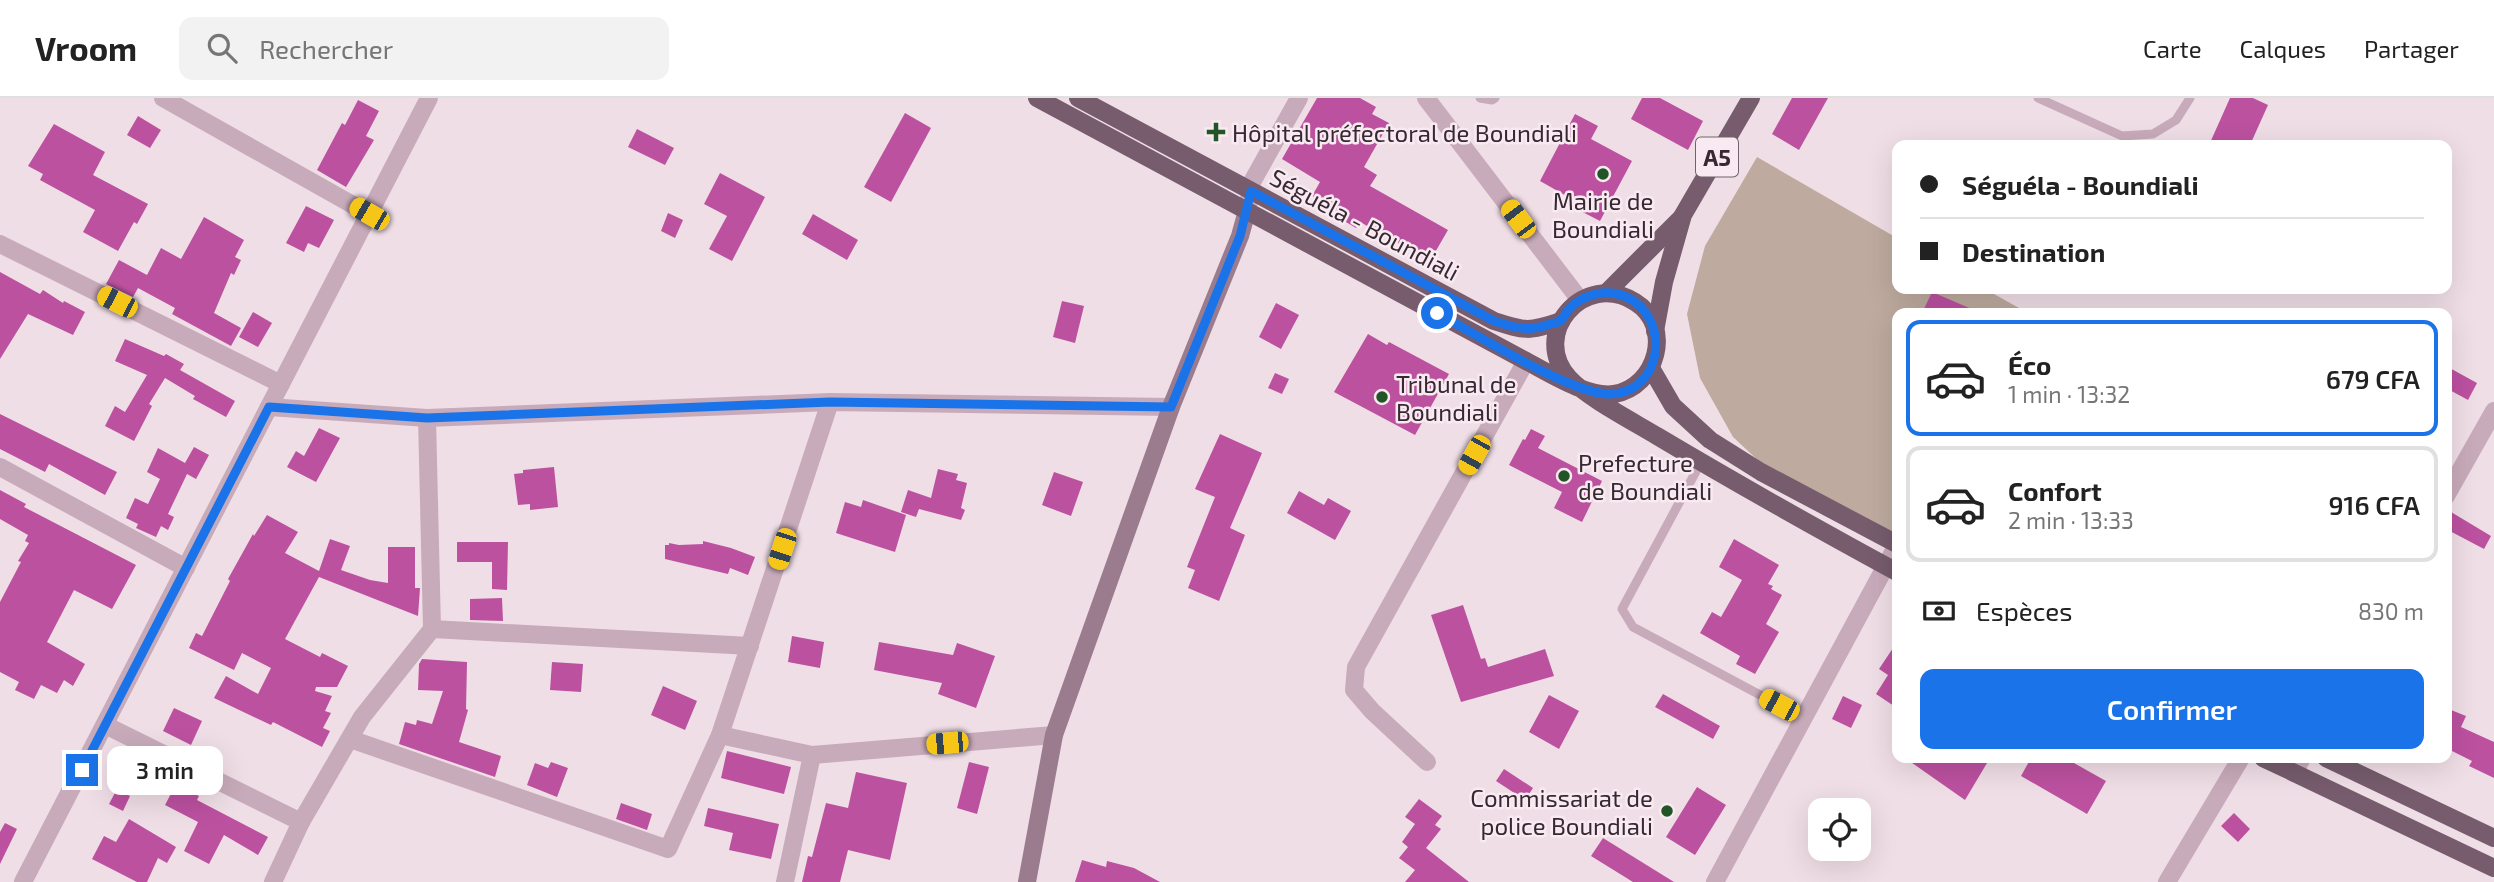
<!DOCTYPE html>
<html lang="fr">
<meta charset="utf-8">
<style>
body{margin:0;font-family:"Exo 2",sans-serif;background:#f2f2f2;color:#222;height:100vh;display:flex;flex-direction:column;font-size:26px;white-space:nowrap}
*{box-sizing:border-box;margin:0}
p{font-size:23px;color:#767676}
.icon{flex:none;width:38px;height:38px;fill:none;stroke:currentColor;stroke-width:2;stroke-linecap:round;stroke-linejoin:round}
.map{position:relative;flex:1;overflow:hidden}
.details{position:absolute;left:1892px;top:210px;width:560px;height:455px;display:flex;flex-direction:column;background:#fff;border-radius:14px;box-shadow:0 7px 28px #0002}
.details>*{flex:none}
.hud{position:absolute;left:1892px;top:42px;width:560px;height:154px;border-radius:14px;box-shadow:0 7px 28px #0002;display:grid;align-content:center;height:154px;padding:0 28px;background:#fff}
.fabs{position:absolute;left:1808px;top:700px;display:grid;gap:14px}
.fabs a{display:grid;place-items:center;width:63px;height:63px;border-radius:14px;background:#fff;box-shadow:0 7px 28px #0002;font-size:35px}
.end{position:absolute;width:32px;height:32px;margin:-16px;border:9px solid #1a73e8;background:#fff;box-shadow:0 0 0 4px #fff}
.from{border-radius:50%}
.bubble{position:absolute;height:49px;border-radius:14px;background:#fff;box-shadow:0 7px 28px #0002;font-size:23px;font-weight:600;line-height:49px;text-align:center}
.car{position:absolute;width:21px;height:42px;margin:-21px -10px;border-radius:9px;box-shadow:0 0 5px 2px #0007;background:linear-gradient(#f5c518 24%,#345 0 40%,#f5c518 0 76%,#345 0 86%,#f5c518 0)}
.hud b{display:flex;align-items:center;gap:24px;height:66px;font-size:26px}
.hud b+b{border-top:2px solid #e0e0e0}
.hud i{width:18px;height:18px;background:#222}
ul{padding:12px 0 0;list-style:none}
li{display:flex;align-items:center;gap:21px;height:116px;margin:0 14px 10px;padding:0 14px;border:4px solid #e0e0e0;border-radius:14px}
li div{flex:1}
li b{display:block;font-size:26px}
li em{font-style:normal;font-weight:600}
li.on{border-color:#1a73e8}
li>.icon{width:63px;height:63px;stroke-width:1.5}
.pay{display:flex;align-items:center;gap:18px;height:77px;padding:0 28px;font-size:26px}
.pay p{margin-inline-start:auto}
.button{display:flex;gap:14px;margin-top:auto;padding:14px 28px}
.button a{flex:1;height:80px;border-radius:14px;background:#1a73e8;color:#fff;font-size:28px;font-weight:600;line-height:80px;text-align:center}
header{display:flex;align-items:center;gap:42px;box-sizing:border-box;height:98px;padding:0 35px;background:#fff;border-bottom:2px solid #e0e0e0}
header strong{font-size:33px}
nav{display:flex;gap:38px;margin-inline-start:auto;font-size:24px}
.search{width:490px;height:63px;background:#f2f2f2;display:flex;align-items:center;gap:18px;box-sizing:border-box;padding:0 24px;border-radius:14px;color:#767676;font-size:26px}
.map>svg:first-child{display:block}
.green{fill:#beaa9f}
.building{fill:#bc51a0}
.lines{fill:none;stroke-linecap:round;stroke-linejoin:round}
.service{stroke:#c8abba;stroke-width:9}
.minor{stroke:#c8abba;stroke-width:18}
.tertiary{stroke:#c8abba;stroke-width:18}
.secondary{stroke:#9b7c8f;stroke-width:18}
.primary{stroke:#765c6d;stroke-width:18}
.route{stroke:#1a73e8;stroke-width:9}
.poi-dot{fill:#225427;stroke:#f8eaf0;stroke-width:2.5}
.labels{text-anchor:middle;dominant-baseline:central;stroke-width:5;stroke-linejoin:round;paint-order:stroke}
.shield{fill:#f8eaf0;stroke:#70636b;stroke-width:2}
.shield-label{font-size:23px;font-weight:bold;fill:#362932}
.poi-label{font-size:24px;fill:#362932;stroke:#f8eaf0;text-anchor:start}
.street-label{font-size:24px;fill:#362932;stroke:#f8eaf0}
</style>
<header>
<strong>Vroom</strong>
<div class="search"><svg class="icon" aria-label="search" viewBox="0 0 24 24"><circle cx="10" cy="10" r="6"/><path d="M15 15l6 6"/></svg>Rechercher</div>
<nav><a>Carte</a><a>Calques</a><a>Partager</a></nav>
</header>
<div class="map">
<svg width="2494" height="784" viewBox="0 0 2494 784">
<rect width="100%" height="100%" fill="#f0dee6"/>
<path class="green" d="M1757 59 1897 140V191H1985L2028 215H1897V443L1778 381 1733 339 1700 280 1687 216 1705 148Z"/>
<g class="building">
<path d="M1317 0H1360L1376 9 1372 16 1389 25 1364 69 1377 77 1370 88 1448 132 1430 163 1360 124 1356 130 1341 121 1343 117 1312 98 1320 84 1282 61Z"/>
<path d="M1642 0H1660L1703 23 1688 52 1631 21Z"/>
<path d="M1792 0H1828L1799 52 1772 36Z"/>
<path d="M2230 0H2253L2268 7 2250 47H2209Z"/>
<path d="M358 2 379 13 366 38 374 42 346 89 317 72 342 25 345 27Z"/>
<path d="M905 15 931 30 891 104 864 89Z"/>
<path d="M1575 16 1598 28 1591 41 1632 63 1600 123 1567 106 1570 100 1540 83Z"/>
<path d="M138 18 161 32 150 50 127 37Z"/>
<path d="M54 26 105 54 93 77 148 106 137 126 134 124 118 153 83 134 95 112 40 82 43 76 28 68Z"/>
<path d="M637 31 674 50 665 67 628 49Z"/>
<path d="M720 75 765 99 732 163 709 151 727 118 704 106Z"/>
<path d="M306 108 334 122 319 150 308 145 304 154 286 145Z"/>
<path d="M668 115 683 122 675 140 661 133Z"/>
<path d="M813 116 858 142 847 162 802 136Z"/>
<path d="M204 119 244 142 235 159 241 162 234 177 231 175 214 215 241 230 231 248 172 216 175 210 138 190 133 199 106 186 119 162 147 177 161 150 181 161Z"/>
<path d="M0 174 40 196 43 192 63 205 64 203 85 214 73 237 28 216 0 261Z"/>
<path d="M1932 194 1981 215H1922Z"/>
<path d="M1062 203 1084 208 1075 245 1053 239Z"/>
<path d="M1276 205 1299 217 1281 251 1259 239Z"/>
<path d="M253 214 272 225 258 249 239 239Z"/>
<path d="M1368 236 1387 247 1389 244 1449 276 1415 337 1334 294Z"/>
<path d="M125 241 164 258 166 256 184 266 180 272 235 303 226 319 193 301 195 298 165 280 149 306 152 308 134 343 105 328 115 308 125 314 147 277 115 263Z"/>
<path d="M2446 268 2477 285 2468 302 2446 290Z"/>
<path d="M1275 275 1289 281 1282 296 1268 290Z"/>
<path d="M0 316 117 374 105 397 49 366 45 374 0 351Z"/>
<path d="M319 330 340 340 316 384 287 369 296 353 304 358Z"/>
<path d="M1531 331 1545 338 1538 350 1602 383 1582 424 1554 410 1562 394 1509 367 1523 341 1525 342Z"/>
<path d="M1220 336 1262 355 1230 430 1245 437 1219 503 1188 490 1195 472 1187 469 1215 399 1195 391Z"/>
<path d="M194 349 209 357 196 381 187 376 168 416 174 419 168 432 161 428 156 439 136 430 138 426 126 420 135 400 148 406 160 381 147 374 158 350 185 365Z"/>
<path d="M554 369 558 409 530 412V406L518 407 514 376 523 375V372Z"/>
<path d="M938 371 958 376 956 382 967 385 961 410 965 412 961 422 919 411 916 419 901 414 908 392 931 400Z"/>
<path d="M1054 374 1083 384 1071 418 1042 407Z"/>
<path d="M0 392 26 406 24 409 136 467 112 511 74 492 47 544 85 566 73 588 64 582 57 595 41 587 34 601 15 592 19 584 0 574V504L21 464 18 463 29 445 25 443 28 437 0 421Z"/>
<path d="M1299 393 1324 407 1328 400 1351 413 1335 442 1287 415Z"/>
<path d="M863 402 906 417 895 454 836 435 845 404 861 409Z"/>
<path d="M2446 411 2491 438 2484 451 2446 431Z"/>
<path d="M267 417 298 434 285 455 319 473 330 441 350 448 341 472 370 482 388 485V449H415V490H420L418 518 319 479 285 541 320 559 322 555 348 568 337 589H316L315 593 332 598 325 613 331 615 323 630 330 633 322 649 273 624 271 627 214 600 226 578 258 596 271 570 242 555 234 572 189 550 196 535 202 538 230 483 228 481 253 436 254 438Z"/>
<path d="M1734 441 1779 467 1768 486 1773 488 1771 491 1782 497 1766 526 1779 534 1755 576 1736 566 1740 558 1700 535 1712 514 1721 519 1742 482 1719 469Z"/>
<path d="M703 443 731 450 755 459 748 477 730 470 728 476 665 461V447H669V445L679 447 703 446Z"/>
<path d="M457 444H508L507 492 492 491V464H457Z"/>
<path d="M502 500 503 523 470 522V501Z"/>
<path d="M1463 507 1481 561 1485 560 1488 569 1545 551 1554 578 1461 604 1431 517Z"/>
<path d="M792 538 824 544 820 570 788 564Z"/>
<path d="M879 544 953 557 957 545 995 558 976 610 938 596 942 585 874 572Z"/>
<path d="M1897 544V610L1876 596 1888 577 1879 571Z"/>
<path d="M422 561 467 564 466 611 468 612 459 644 501 658 495 679 399 646 405 624 416 627 417 622 432 626 443 593 418 592 419 566Z"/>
<path d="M552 564 583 566 581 594 550 592Z"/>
<path d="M663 588 697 603 685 632 651 617Z"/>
<path d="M1663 596 1720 628 1713 641 1655 609Z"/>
<path d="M1549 597 1579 613 1559 651 1529 634Z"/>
<path d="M1843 598 1862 607 1851 630 1832 621Z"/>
<path d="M174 610 202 623 191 647 163 633Z"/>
<path d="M2446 610 2466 618 2461 629 2494 644V680L2469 668 2472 663 2450 652 2446 660Z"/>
<path d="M727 653 791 669 784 696 721 680Z"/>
<path d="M1905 660H1990L1965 702Z"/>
<path d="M2031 660H2065L2106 683 2087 716 2021 678Z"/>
<path d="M551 664 568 670 557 699 527 687 535 665 548 670Z"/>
<path d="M969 664 989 669 977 716 957 710Z"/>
<path d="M1504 671 1533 690 1525 702 1496 683Z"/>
<path d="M856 674 907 685 890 762 848 752 840 784H802L808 758 812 759 826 705 848 710Z"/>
<path d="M176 686 199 698 197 702 268 739 258 757 224 737 209 766 184 753 198 724 165 707Z"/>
<path d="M1697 689 1726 707 1695 757 1666 739Z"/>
<path d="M117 691 130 698 123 713 109 706Z"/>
<path d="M1419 701 1442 718 1435 727 1441 731 1426 750 1469 784H1405L1415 772 1399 760 1408 749 1402 744 1415 726 1405 719Z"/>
<path d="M621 705 652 716 647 732 616 721Z"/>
<path d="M708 710 779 726 771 761 729 752 733 735 704 728Z"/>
<path d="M2234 715 2250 731 2238 744 2221 728Z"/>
<path d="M129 721 176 749 167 765 158 760 147 784H137L92 761 104 738 116 744Z"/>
<path d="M5 725 17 731 0 766V734Z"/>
<path d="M1603 740 1674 784H1633L1591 758Z"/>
<path d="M1082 762 1106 769 1107 763 1134 770 1160 784H1075Z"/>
</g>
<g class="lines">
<g class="service">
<path d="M1480 0 1492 2 1495 0"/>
<path d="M2038 0 2122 38 2153 36 2176 22 2190 0"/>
<path d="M1701 364 1622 511 1633 529 1803 620"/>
</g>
<g class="minor">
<path d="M163 0 369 116"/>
<path d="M1247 113 1252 84 1299 0"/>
<path d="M0 146 281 286"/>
<path d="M269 309 427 320 830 304 1171 309"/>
<path d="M0 369 186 470"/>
<path d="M2446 398 2494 313"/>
<path d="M432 531 750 548"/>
<path d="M105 627 301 724"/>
<path d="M720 637 812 657"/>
<path d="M350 641 668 751 720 637 830 304"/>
<path d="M1427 664 1372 613 1354 592 1356 569 1526 263"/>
<path d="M2294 675 2302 660"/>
<path d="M273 784 301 724 362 619 432 531 427 320"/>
<path d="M785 784 812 657 1054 637"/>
<path d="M1715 784 1897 447"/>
<path d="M2167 784 2241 660"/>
</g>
<g class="tertiary">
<path d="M1426 0 1580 202"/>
<path d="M23 784 429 0"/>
</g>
<path class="secondary" d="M1027 784 1054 637 1171 309 1240 138 1247 113"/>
<g class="primary">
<path d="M1037 0 1526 263C1549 275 1588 300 1614 296 1657 289 1674 228 1635 204 1584 172 1529 236 1569 280 1586 299 1634 324 1657 338 1736 385 1816 430 1897 474"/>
<path d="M1078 0 1494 223C1525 233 1529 234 1561 223"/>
<path d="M1607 194 1681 120"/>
<path d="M1655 233 1664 184 1683 117 1751 0"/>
<path d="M1651 270 1673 308 1710 342 1761 374 1897 446"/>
<path d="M2263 660 2494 770"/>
<path d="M2326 660 2494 740"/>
</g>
</g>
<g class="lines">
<path class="route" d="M82 672 269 309 427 320 830 304 1171 309 1240 138 1251 93 1494 223C1515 230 1529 234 1550 226 1554 225 1557 225 1560 223 1564 220 1566 214 1570 210 1584 196 1606 191 1624 198 1672 217 1664 295 1610 296 1572 297 1474 235 1437 215"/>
</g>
<g class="poi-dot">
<path d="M1212.5 23.5h7v7h7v7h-7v7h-7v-7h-7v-7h7z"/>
<circle cx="1603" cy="76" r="7"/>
<circle cx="1382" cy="299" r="7"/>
<circle cx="1564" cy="378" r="7"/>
<circle cx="1667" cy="713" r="7"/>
</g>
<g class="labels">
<rect class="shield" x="1696" y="39.5" width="42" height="39" rx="5"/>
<g class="shield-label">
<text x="1717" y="59">A5</text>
</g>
<g class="poi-label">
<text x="1232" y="34">Hôpital préfectoral de Boundiali</text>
<text x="1603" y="102" text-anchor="middle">Mairie de<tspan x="1603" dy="28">Boundiali</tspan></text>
<text x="1396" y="285">Tribunal de<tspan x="1396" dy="28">Boundiali</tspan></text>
<text x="1578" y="364">Prefecture<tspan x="1578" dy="28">de Boundiali</tspan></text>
<text x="1653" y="699" text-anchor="end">Commissariat de<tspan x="1653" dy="28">police Boundiali</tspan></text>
</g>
<g class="street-label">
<text transform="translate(1365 126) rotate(28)">Séguéla - Boundiali</text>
</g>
</g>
</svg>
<div class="fabs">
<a><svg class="icon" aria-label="locate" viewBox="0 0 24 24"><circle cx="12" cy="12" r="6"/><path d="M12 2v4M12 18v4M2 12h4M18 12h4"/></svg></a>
</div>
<i class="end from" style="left:1437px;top:215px"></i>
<i class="end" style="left:82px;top:672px"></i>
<div class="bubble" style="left:107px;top:648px;width:116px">3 min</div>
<i class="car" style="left:369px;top:116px;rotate:300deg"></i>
<i class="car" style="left:1518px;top:121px;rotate:323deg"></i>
<i class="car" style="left:117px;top:204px;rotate:297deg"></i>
<i class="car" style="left:1474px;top:357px;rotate:209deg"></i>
<i class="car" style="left:782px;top:451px;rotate:198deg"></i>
<i class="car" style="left:1779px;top:607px;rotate:298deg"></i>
<i class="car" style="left:947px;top:645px;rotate:265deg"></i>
<div class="hud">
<b><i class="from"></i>Séguéla - Boundiali</b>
<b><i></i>Destination</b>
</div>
<section class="details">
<ul>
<li class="on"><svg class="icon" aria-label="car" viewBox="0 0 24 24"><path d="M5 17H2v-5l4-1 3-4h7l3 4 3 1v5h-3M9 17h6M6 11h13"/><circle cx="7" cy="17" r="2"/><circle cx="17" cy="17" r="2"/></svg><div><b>Éco</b><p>1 min · 13:32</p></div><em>679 CFA</em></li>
<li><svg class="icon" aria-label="car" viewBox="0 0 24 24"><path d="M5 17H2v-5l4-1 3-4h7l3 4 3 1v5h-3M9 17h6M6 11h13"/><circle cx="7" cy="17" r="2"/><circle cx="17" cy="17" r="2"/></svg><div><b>Confort</b><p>2 min · 13:33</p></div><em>916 CFA</em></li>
</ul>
<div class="pay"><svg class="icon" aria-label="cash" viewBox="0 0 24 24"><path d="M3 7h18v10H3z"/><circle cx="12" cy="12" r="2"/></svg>Espèces<p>830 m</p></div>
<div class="button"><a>Confirmer</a></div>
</section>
</div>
